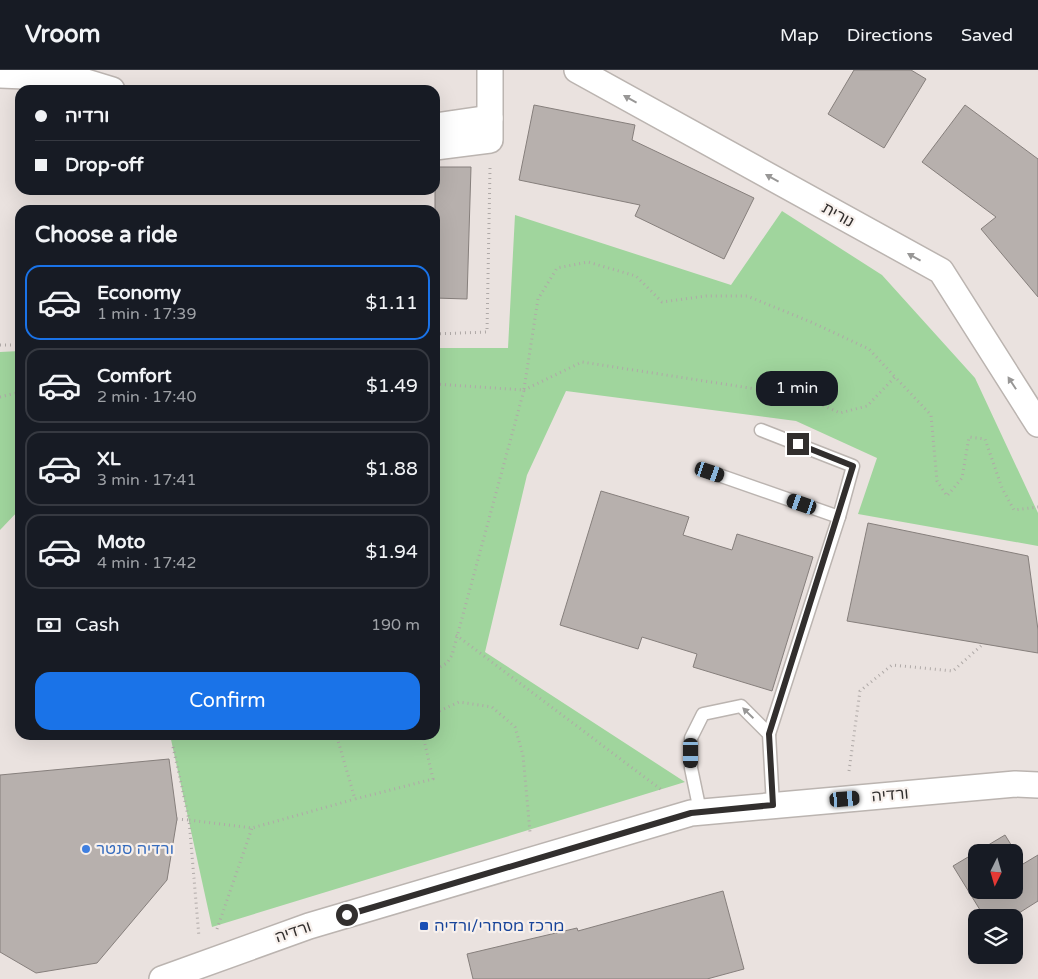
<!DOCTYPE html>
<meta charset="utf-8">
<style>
body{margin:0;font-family:"Varela Round",Heebo,sans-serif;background:#20242c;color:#f1f3f6;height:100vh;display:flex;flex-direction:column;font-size:19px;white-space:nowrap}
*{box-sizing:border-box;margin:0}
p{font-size:16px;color:#9ea1a6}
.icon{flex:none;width:28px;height:28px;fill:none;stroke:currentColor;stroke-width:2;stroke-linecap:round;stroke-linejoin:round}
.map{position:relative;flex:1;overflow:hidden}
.drawer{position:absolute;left:15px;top:135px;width:425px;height:535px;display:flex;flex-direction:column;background:#171b24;border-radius:15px;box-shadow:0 5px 20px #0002}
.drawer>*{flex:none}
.hud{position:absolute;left:15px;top:15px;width:425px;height:110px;border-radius:15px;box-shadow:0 5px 20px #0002;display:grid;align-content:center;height:110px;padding:0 20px;background:#171b24}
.needle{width:32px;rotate:185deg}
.controls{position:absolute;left:968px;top:774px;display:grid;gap:10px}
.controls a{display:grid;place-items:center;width:55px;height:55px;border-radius:10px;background:#171b24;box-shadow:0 5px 20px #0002;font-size:25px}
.end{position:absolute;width:22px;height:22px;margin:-11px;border:6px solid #322f2e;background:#fff;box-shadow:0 0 0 2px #fff}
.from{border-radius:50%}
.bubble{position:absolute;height:35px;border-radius:15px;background:#171b24;box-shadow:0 5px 20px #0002;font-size:16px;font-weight:600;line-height:35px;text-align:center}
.car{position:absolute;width:15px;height:30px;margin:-15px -8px;border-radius:6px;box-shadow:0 0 4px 1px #0007;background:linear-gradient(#222 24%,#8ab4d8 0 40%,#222 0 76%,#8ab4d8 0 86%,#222 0)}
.hud b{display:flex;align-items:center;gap:18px;height:48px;font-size:19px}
.hud b+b{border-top:1px solid #363941}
.hud i{width:12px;height:12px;background:#f1f3f6}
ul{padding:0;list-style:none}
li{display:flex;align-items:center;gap:15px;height:75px;margin:0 10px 8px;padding:0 10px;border:2px solid #363941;border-radius:15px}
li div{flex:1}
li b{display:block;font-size:19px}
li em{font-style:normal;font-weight:600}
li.on{border-color:#1a73e8}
li>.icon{width:45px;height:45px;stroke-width:1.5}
h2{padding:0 20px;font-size:22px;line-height:60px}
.pay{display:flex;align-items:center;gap:12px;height:55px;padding:0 20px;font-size:19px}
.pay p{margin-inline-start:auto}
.action{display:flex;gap:10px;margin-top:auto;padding:10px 20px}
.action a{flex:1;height:58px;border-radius:15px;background:#1a73e8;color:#fff;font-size:20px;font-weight:600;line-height:58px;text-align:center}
header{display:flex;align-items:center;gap:30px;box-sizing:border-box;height:70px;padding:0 25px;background:#171b24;border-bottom:1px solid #363941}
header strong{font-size:24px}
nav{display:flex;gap:28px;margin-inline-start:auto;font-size:18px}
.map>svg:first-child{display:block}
.green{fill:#a0d59d}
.building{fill:#b7b0ad;stroke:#867f7c;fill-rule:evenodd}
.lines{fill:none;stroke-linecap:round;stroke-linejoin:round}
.service-casing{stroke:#bbb4b0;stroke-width:15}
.minor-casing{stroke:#bbb4b0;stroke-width:28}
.path{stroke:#afa9a7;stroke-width:3;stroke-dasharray:1 4;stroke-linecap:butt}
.service{stroke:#fff;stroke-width:12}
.minor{stroke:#fff;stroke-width:25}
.oneway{fill:#989796}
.route{stroke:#322f2e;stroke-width:6}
.shop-dot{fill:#3f7fe0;stroke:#f7f0ec;stroke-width:2}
.transit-dot{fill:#1a4fb4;stroke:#f7f0ec;stroke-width:2}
.labels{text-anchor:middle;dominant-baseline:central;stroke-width:4.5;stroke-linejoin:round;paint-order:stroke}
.street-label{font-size:16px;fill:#322f2e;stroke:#f7f0ec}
.shop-label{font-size:16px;fill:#366cbe;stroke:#f7f0ec;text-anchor:start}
.transit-label{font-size:16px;fill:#164399;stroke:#f7f0ec;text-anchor:start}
</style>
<header>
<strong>Vroom</strong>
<nav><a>Map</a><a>Directions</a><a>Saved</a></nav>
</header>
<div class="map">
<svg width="1038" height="909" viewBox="0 0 1038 909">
<rect width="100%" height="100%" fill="#eae2df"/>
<g class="green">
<path d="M782 141 882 205 975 308 1038 443V476L858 444 877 388 796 351 566 321 527 405 485 582 685 712 212 857 170 665H435V278H508L515 145 731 215Z"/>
<path d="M20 281V439L0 460V282Z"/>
</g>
<g class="building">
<path d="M854 0H911L926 9 884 78 828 44Z"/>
<path d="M534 35 635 55 632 70 754 128 724 189 635 146 640 135 519 110Z"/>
<path d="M965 35 1038 89V227L981 159 996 147 922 92Z"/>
<path d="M435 97H471L467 229 435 228Z"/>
<path d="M601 421 689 447 683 465 732 480 737 464 813 487 772 621 693 597 697 584 642 567 638 579 560 555Z"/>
<path d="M868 453 1028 486 1038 560V583L847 551Z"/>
<path d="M169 689 177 749 167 810 97 893 36 903 0 882V705Z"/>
<path d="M1005 765 1023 794 1038 785V831L1011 848H985L953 796ZM976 782H1014V820H976Z"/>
<path d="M723 821 744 899 707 909H473L467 884 577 858 578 861Z"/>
</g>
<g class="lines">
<g class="service-casing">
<g id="service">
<path d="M761 360 853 396 839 447"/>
<path d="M710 402 839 447 769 664"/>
<path d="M700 741 691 698V668L703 644 741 636 769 664 773 735"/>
</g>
</g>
<g class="minor-casing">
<g id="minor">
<path d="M577 0 941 201 1038 354"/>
<path d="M0 5 73 8 112 20"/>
<path d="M435 56 490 48"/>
<path d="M435 77 490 70V0"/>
<path d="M162 909 309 856 691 743 1015 714 1038 715"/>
</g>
</g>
<g class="path">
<path d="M435 264 487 262 490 98"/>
<path d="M0 275H20"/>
<path d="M435 314 524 320 452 585 447 593 435 600"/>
<path d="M524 319 538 229 557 198 588 192 636 206 662 232 706 226H747L811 252 869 279 895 307"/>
<path d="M524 320 582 292 801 326 840 343 867 336 895 307 931 345 937 411 947 426 962 408 969 367 985 369 1002 418 1014 440 1038 437"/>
<path d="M0 327 20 322"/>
<path d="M456 565 663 721"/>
<path d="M435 643 459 632 492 637 515 657 523 685 530 762"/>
<path d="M336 665H345"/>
<path d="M337 667 355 729 433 709 423 665"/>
<path d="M173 677 189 750 252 758 355 729"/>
<path d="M849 701 860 621 892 595 953 601 983 574"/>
<path d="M177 749 189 750 199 867"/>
<path d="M217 859 252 758"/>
</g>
<use href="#service" class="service"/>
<use href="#minor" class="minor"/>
</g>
<defs><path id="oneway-solid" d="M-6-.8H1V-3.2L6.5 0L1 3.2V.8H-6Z" transform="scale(1.25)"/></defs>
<g class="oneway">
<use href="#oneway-solid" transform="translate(630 29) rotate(-151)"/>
<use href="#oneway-solid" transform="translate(772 108) rotate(-151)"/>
<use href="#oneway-solid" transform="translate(914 187) rotate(-151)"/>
<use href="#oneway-solid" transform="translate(1012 313) rotate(-123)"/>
<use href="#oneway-solid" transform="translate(748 643) rotate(-136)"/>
</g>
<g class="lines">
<path class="route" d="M347 845 691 743 773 735 769 664 853 396 798 374"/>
</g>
<circle class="shop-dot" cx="86" cy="779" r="5"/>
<rect class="transit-dot" x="419" y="851" width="10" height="10" rx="2.5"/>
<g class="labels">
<g class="street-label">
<text transform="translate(838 145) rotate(29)">נורית</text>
<text transform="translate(890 725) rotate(-5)">ורדיה</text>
<text transform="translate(293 862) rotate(-19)">ורדיה</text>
</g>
<g class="shop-label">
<text x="96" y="779">ורדיה סנטר</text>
</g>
<g class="transit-label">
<text x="434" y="856">מרכז מסחרי/ורדיה</text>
</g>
</g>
</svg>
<div class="controls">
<a><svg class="needle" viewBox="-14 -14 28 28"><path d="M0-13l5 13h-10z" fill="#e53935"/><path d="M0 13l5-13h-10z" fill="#9ea1a6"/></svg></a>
<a><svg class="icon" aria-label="layers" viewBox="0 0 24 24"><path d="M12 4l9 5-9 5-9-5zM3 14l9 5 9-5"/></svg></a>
</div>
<i class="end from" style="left:347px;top:845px"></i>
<i class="end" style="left:798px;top:374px"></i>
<div class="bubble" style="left:756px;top:301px;width:82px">1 min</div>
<i class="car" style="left:710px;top:402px;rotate:109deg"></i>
<i class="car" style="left:802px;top:434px;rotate:289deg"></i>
<i class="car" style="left:691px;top:683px;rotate:180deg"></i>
<i class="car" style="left:845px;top:729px;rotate:85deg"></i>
<div class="hud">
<b><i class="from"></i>ורדיה</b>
<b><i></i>Drop-off</b>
</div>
<section class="drawer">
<h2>Choose a ride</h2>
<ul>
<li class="on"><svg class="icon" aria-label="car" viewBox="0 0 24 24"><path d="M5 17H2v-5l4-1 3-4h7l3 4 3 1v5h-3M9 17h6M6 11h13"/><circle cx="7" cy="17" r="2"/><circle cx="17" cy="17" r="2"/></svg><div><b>Economy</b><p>1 min · 17:39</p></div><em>$1.11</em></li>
<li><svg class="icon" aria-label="car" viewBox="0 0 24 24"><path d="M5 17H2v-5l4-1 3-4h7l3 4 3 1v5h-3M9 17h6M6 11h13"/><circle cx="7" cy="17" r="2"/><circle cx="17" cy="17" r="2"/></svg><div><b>Comfort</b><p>2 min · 17:40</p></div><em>$1.49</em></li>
<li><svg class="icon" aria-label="car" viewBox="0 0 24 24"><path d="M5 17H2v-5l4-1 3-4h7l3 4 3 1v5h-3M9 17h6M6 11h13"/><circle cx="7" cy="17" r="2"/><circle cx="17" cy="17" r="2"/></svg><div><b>XL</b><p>3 min · 17:41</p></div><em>$1.88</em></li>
<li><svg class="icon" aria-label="car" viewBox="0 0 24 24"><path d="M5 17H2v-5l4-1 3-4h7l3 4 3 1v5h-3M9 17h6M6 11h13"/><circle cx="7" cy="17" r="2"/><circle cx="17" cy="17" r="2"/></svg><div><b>Moto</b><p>4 min · 17:42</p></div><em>$1.94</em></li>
</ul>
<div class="pay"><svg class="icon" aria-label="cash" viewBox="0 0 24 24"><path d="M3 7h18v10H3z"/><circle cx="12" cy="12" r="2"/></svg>Cash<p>190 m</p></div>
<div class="action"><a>Confirm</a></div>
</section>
</div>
